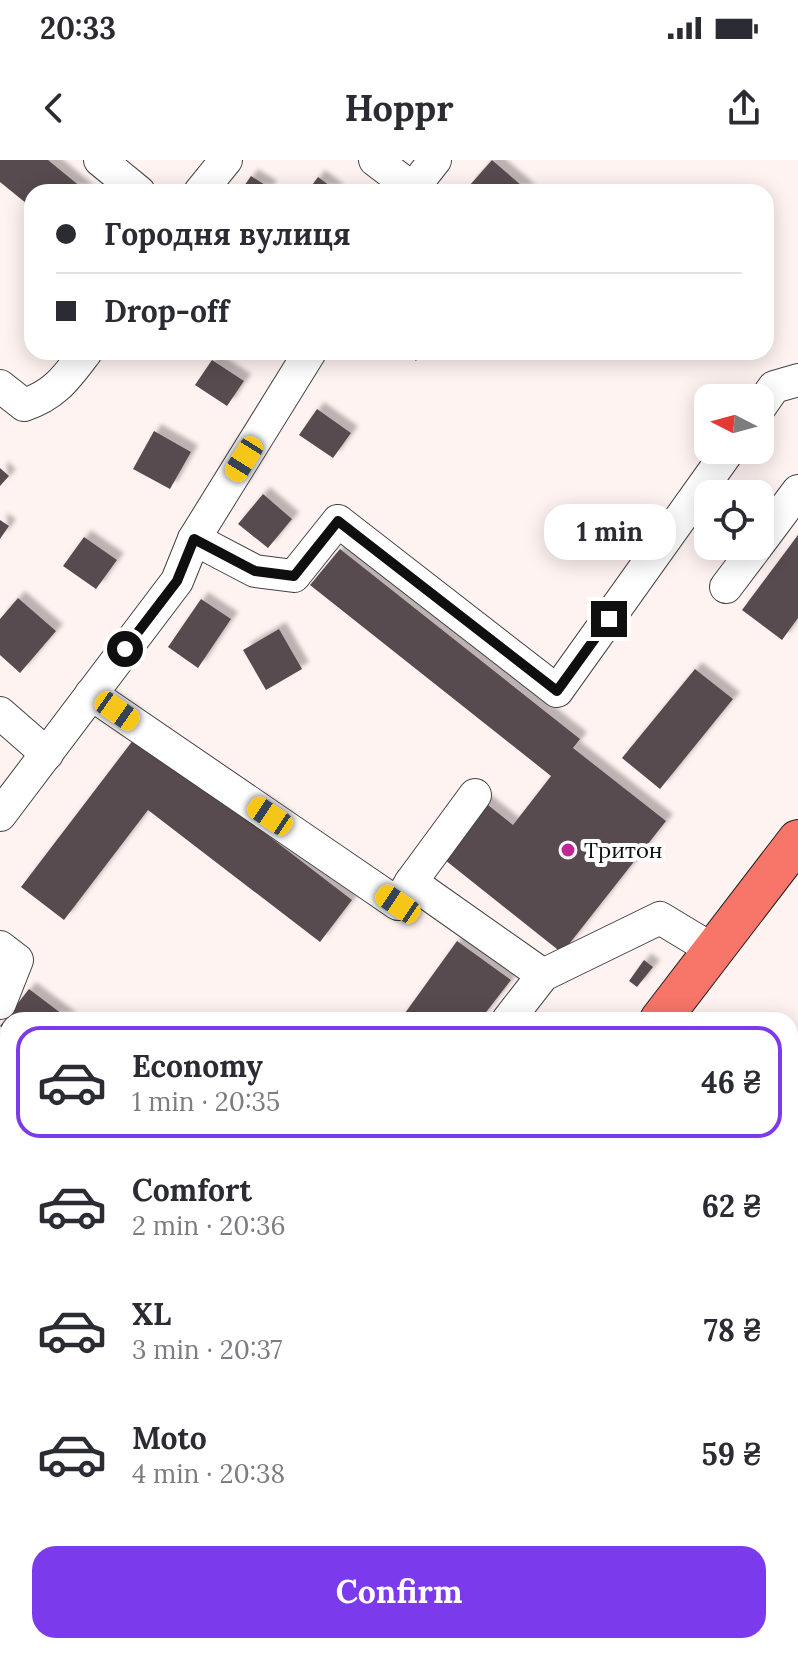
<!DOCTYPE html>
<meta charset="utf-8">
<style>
body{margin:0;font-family:Lora,serif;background:#f7f7f7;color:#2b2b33;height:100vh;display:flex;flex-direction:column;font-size:30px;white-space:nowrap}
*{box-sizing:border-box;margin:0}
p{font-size:26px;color:#7c7c81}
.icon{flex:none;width:44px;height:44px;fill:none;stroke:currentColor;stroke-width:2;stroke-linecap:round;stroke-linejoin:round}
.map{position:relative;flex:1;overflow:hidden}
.side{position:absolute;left:0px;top:852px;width:798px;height:642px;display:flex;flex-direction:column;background:#fff;border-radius:24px 24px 0 0;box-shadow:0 4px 20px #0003}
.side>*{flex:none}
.top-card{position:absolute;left:24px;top:24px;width:750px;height:176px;border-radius:24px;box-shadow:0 4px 20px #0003;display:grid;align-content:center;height:176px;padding:0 32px;background:#fff}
.needle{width:52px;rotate:276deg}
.tools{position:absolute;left:694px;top:224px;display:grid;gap:16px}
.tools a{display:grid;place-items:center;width:80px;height:80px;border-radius:16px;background:#fff;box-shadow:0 4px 20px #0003;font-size:40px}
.end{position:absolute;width:36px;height:36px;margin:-18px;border:10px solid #0f0f0f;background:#fff;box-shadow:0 0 0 4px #fff}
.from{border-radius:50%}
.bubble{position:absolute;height:56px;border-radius:24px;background:#fff;box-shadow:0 4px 20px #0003;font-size:26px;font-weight:800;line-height:56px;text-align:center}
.car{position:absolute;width:24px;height:48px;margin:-24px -12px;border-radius:10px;box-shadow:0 0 6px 2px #0007;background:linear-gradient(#f5c518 24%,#345 0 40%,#f5c518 0 76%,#345 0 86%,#f5c518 0)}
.top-card b{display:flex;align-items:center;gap:28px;height:76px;font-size:30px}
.top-card b+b{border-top:2px solid #e1e1e2}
.top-card i{width:20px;height:20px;background:#2b2b33}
ul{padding:14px 0 0;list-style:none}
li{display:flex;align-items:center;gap:24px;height:112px;margin:0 16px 12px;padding:0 16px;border:4px solid transparent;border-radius:24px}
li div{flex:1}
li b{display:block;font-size:30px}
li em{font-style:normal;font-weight:800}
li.on{border-color:#7c3aed}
li>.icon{width:72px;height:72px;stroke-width:1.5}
.cta{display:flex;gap:16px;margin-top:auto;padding:16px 32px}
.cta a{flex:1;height:92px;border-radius:24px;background:#7c3aed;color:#fff;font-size:32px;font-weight:800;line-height:92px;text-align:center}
.status{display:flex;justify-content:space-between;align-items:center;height:56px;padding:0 40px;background:#fff;direction:ltr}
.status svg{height:22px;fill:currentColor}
header{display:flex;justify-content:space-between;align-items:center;height:104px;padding:0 32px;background:#fff;font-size:36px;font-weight:800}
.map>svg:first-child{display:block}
.building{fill:#584b4f;filter:url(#shadow)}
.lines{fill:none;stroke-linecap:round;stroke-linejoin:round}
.minor-casing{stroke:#424242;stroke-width:34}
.major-casing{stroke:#202020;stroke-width:42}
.minor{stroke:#fff;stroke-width:32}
.major{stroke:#f77569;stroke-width:40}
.route{stroke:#0f0f0f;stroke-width:10}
.poi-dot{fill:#bf2794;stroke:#fff;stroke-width:3}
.labels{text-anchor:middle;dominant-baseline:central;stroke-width:8;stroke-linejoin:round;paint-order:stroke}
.poi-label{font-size:22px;fill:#0f0f0f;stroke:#fff;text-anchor:start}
</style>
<div class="status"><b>20:33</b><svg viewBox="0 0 49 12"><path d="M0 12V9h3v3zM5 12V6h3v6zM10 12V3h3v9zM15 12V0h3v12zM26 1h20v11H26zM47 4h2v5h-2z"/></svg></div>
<header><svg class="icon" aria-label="back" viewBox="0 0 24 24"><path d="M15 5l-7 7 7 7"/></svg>Hoppr<svg class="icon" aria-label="share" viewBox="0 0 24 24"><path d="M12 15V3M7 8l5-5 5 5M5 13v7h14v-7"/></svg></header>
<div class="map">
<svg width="798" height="1493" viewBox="0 0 798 1493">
<defs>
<filter id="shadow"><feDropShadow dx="7" dy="-7" stdDeviation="2" flood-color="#0004"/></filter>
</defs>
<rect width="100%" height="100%" fill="#fff3f1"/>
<g class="building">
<path d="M0 0H48L87 32H32V48L0 22Z"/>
<path d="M492 0 529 32H476L469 26Z"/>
<path d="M251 16 270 28 267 32H240Z"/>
<path d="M318 17 338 32H307Z"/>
<path d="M405 192H423L416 201Z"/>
<path d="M212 200 244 221 227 246 195 225Z"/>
<path d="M317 249 351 273 333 298 299 275Z"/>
<path d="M154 271 191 292 170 329 133 309Z"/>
<path d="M0 308 9 316 0 326Z"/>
<path d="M263 334 292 359 268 388 238 364Z"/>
<path d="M0 360 9 366 0 379Z"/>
<path d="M798 375V458L782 480 742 450Z"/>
<path d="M84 377 117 400 96 429 63 406Z"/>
<path d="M340 389 580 579 573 588 666 661 562 793 440 696 483 641 513 665 551 616 310 425Z"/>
<path d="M18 438 56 471 20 513 0 495V459Z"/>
<path d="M201 439 231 459 198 508 168 487Z"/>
<path d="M279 469 302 509 266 530 243 490Z"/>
<path d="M695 509 733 539 660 629 622 598Z"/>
<path d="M137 575 352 740 320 782 148 650 64 760 21 727Z"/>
<path d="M457 781 511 820 480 860H400Z"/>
<path d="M644 800 653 807 637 827 629 821Z"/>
<path d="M29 829 70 860H8V872L0 866Z"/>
<path d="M792 911 798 916V1104L790 1098Z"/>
<path d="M0 1071 8 1078V1139L0 1133Z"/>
<path d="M790 1223 798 1229V1378L790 1372Z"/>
<path d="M8 1408V1486H10L5 1493H0V1418Z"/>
<path d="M388 1486H453L448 1493H382Z"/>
<path d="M664 1486H695L702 1493H657Z"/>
</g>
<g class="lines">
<g class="minor-casing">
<g id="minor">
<path d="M100 0 139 32"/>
<path d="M375 0 412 28"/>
<path d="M200 32 226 0"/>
<path d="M410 32 435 0"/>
<path d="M0 226 24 245C55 235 67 217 86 192"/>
<path d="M760 247 774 227 798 220"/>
<path d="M194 379 255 411 294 416 338 361 557 531 729 290"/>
<path d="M760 382 798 331"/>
<path d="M726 427 757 386"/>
<path d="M91 534 398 744 411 722 543 815"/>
<path d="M0 553 47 594"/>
<path d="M0 655 177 421 194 379 310 192"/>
<path d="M411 722 475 635"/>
<path d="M0 787 17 800 0 843"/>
<path d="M508 860 543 815 660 758 713 790"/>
<path d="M0 901 8 908"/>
<path d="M790 1152 798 1157"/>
<path d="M0 1170 8 1159"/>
<path d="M0 1373 8 1363"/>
<path d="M790 1415 798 1423"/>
</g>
</g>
<g class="major-casing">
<g id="major">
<path d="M660 860 798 680"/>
<path d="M174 1493 180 1486"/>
</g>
</g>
<use href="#minor" class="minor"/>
<use href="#major" class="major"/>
</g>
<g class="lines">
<path class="route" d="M125 489 177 421 194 379 255 411 294 416 338 361 557 531 609 459"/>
</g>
<circle class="poi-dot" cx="568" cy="690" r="8"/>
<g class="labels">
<g class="poi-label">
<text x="584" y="690">Тритон</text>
</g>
</g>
</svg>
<div class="tools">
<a><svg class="needle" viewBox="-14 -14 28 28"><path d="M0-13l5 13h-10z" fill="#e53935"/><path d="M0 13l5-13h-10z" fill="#7c7c81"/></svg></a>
<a><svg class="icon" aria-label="locate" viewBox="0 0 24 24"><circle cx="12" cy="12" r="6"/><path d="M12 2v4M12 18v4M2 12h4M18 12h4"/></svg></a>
</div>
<i class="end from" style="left:125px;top:489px"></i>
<i class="end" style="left:609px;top:459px"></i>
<div class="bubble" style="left:544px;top:344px;width:132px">1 min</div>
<i class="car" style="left:244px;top:299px;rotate:212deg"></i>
<i class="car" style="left:117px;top:551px;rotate:125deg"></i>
<i class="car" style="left:270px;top:656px;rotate:304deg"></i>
<i class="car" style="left:398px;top:744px;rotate:304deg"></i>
<div class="top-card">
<b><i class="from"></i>Городня вулиця</b>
<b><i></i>Drop-off</b>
</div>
<section class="side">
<ul>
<li class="on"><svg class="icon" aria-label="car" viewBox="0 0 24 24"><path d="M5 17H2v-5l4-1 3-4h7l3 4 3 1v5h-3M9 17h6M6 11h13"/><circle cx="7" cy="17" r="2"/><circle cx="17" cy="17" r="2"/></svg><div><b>Economy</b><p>1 min · 20:35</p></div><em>46 ₴</em></li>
<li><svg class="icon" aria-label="car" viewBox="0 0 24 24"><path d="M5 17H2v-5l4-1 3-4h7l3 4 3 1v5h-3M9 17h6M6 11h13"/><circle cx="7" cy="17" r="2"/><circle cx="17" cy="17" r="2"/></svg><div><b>Comfort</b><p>2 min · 20:36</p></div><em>62 ₴</em></li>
<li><svg class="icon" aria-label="car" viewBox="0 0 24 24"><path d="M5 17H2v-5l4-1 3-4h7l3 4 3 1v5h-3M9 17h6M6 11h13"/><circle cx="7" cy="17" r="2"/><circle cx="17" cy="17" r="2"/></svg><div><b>XL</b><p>3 min · 20:37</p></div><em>78 ₴</em></li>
<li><svg class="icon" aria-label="car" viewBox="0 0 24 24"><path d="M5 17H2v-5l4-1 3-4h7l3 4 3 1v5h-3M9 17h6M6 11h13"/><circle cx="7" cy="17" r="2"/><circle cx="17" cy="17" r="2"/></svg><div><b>Moto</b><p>4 min · 20:38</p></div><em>59 ₴</em></li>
</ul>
<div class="cta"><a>Confirm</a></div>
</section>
</div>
